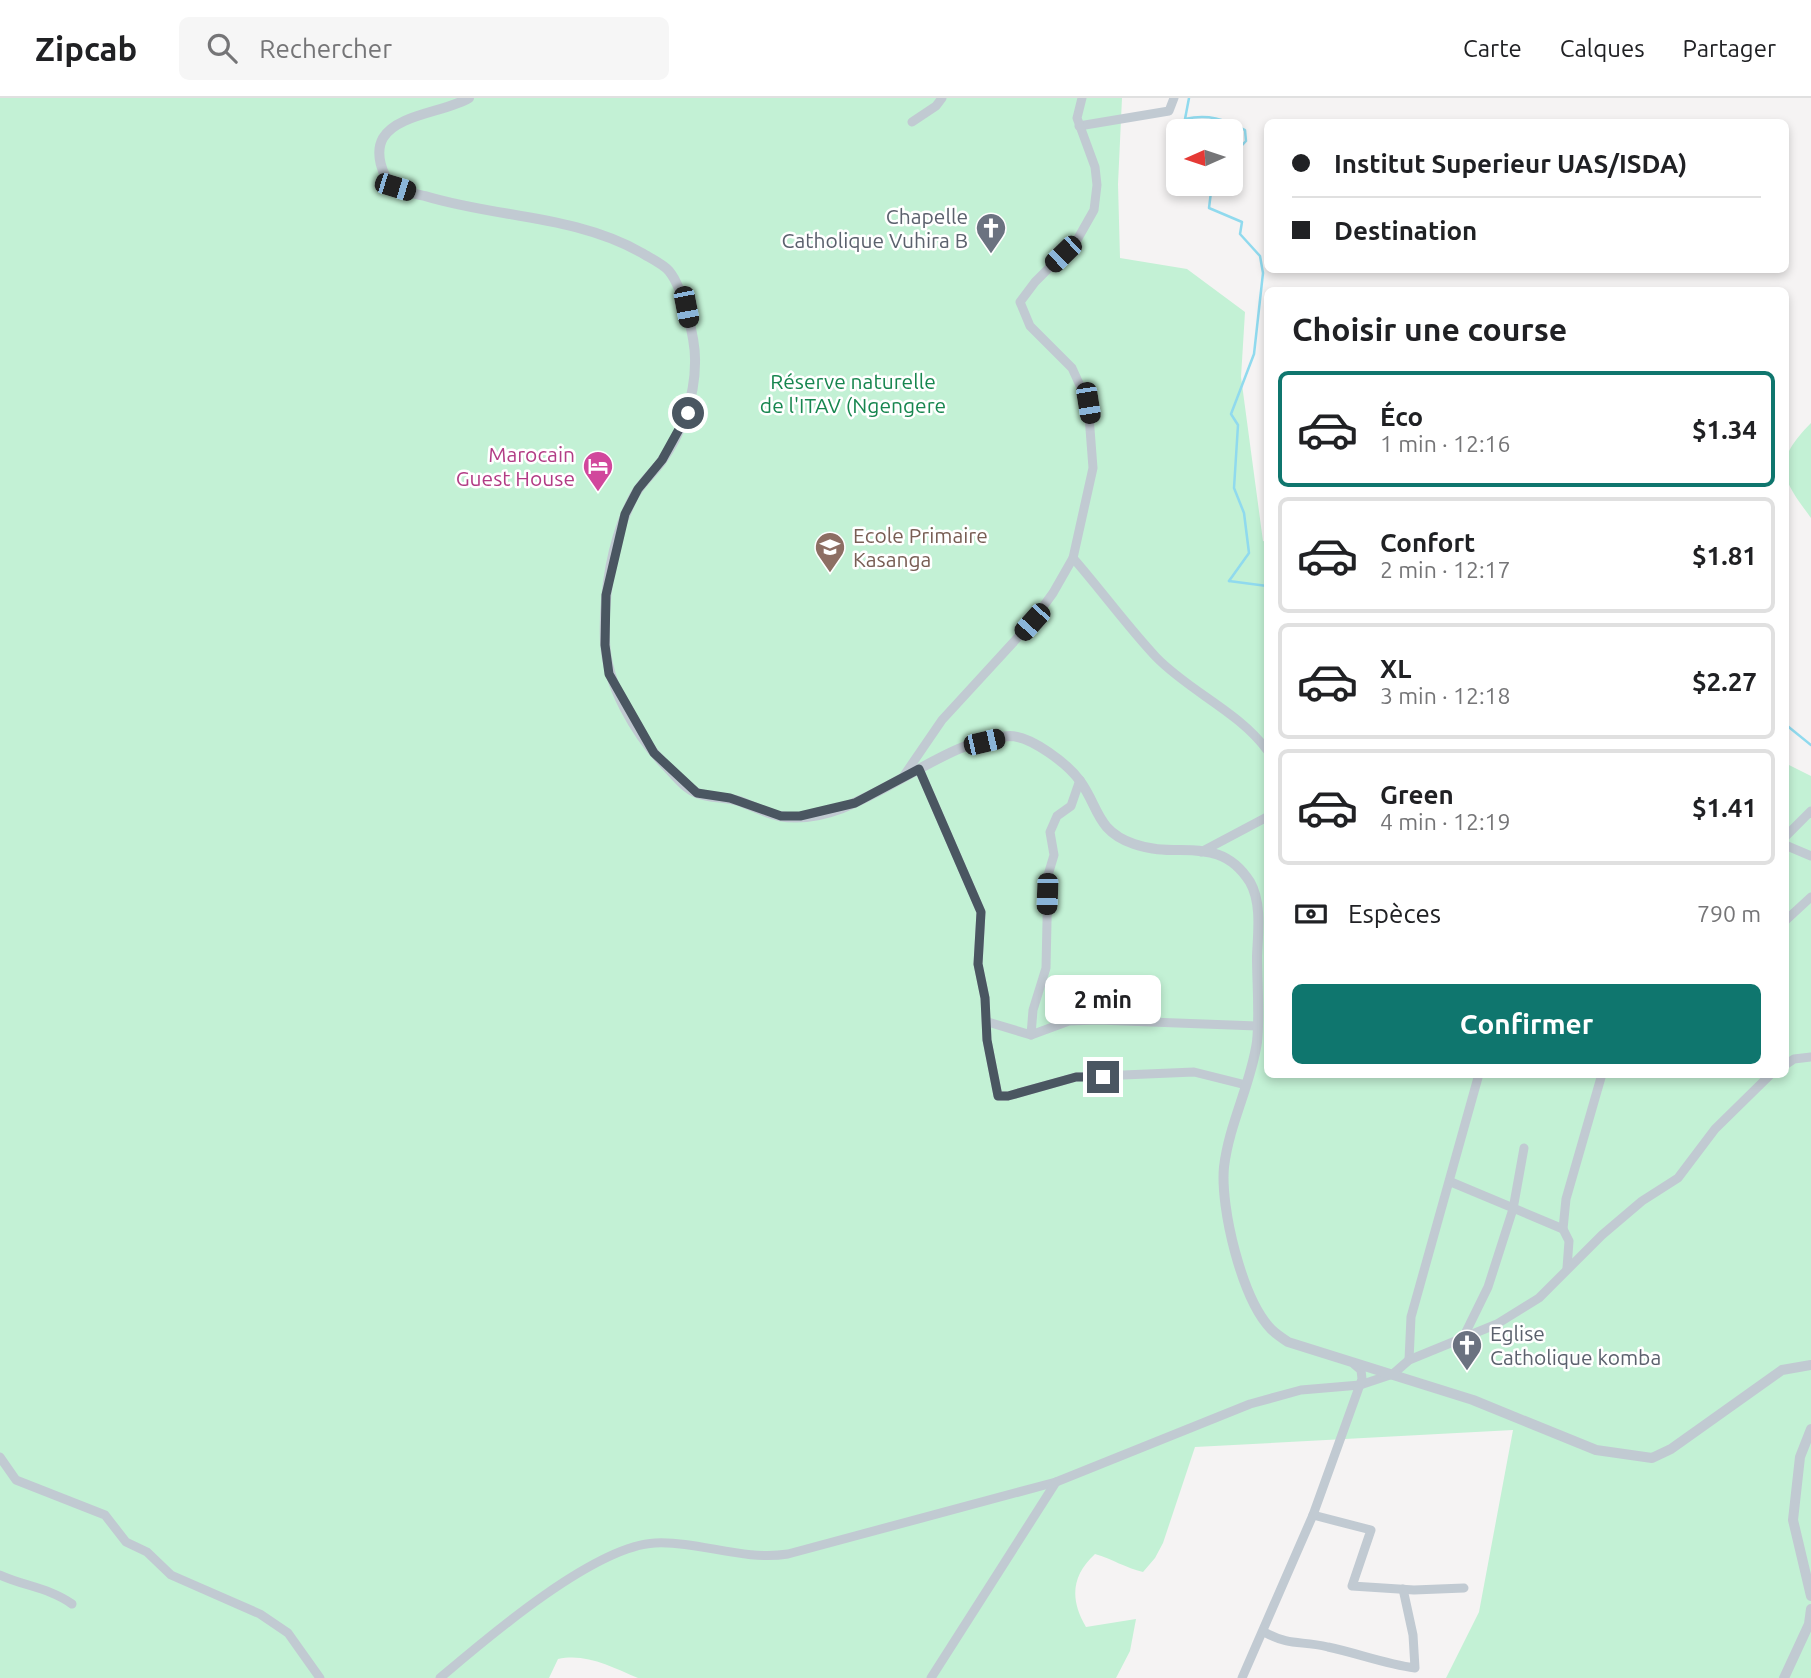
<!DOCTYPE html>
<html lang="fr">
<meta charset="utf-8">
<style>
body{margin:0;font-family:Ubuntu,sans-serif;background:#f6f6f6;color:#202124;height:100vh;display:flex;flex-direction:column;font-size:26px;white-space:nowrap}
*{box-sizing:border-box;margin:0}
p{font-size:23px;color:#757577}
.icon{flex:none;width:38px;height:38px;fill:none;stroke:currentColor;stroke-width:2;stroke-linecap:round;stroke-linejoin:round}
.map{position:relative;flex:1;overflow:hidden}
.side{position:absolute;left:1264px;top:189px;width:525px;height:791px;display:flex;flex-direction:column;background:#fff;border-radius:10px;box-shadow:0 4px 10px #0003}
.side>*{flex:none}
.banner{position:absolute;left:1264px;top:21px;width:525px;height:154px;border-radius:10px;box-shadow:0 4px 10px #0003;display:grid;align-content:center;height:154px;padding:0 28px;background:#fff}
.needle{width:46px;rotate:267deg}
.tools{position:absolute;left:1166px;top:21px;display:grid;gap:14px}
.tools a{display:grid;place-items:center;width:77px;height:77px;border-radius:10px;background:#fff;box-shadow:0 4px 10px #0003;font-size:35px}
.end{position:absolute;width:32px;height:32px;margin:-16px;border:9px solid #4a5661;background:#fff;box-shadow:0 0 0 4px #fff}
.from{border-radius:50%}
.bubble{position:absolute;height:49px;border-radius:10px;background:#fff;box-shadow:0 4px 10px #0003;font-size:23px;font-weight:700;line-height:49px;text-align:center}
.car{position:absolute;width:21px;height:42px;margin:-21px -10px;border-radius:9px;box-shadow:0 0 5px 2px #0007;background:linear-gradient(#222 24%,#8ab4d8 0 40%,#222 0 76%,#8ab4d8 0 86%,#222 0)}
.banner b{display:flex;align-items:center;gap:24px;height:66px;font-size:26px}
.banner b+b{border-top:2px solid #e0e0e0}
.banner i{width:18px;height:18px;background:#202124}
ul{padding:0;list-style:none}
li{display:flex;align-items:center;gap:21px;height:116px;margin:0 14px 10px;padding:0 14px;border:4px solid #e0e0e0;border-radius:10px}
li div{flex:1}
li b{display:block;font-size:26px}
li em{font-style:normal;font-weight:700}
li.current{border-color:#0f766e}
li>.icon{width:63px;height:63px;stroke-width:1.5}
h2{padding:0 28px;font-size:32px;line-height:84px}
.pay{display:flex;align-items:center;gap:18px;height:77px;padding:0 28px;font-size:26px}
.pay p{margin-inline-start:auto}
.action{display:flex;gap:14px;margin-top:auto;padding:14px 28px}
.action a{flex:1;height:80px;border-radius:10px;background:#0f766e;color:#fff;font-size:28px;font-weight:700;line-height:80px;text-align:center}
header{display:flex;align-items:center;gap:42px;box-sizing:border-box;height:98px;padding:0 35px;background:#fff;border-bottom:2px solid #e0e0e0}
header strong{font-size:33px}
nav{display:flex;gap:38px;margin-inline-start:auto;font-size:24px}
.search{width:490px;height:63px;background:#f6f6f6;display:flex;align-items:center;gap:18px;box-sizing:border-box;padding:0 24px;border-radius:10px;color:#757577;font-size:26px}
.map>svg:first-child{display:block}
.green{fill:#c3f1d5}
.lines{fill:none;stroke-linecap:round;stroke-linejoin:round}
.stream{stroke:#90daee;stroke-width:2.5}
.minor{stroke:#c1cad2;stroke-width:9}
.tertiary{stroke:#c1cad2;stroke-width:10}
.route{stroke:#4a5661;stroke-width:9}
.labels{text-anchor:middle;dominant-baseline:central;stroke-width:5;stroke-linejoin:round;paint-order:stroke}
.worship-label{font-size:21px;fill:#5b616d;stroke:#fff;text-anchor:end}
.park-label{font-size:21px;fill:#17864f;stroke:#fff}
.hotel-label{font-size:21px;fill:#b23c85;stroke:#fff;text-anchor:end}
.education-label{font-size:21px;fill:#785e54;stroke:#fff;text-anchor:start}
</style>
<header>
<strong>Zipcab</strong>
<div class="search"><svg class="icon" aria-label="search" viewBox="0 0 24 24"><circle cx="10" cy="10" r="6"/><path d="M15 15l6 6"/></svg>Rechercher</div>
<nav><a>Carte</a><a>Calques</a><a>Partager</a></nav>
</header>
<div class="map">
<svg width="1811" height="1580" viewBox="0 0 1811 1580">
<rect width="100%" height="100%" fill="#f5f3f3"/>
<g class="green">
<path d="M0 0H1122L1118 86 1120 160 1187 171 1245 214 1241 279 1263 443 1267 444V976H1785V665L1811 678V1580H1446L1479 1514 1513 1332 1195 1349 1163 1445 1155 1460 1143 1474C1126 1470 1112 1461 1095 1456 1071 1478 1070 1502 1086 1529L1136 1521 1130 1553 1116 1580H638C611 1569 587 1555 558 1561L549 1580H0Z"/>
<path d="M1811 325V420C1781 379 1771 366 1811 325Z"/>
</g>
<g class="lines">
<g class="stream">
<path d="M1189 0 1185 21C1208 16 1224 21 1245 32L1246 43 1230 60"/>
<path d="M1212 86 1209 110 1242 124 1240 136 1260 158 1263 175 1254 256 1231 316 1238 327 1234 390 1244 415 1249 455 1229 483"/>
<path d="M1229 483 1267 488"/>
<path d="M1785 626 1811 647"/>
</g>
<g class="minor">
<path d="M912 24 936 8 942 0"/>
<path d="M1079 28 1169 13 1174 0"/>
<path d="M1073 460C1101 492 1127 528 1156 559 1190 594 1238 613 1267 652"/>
<path d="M919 671 981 814 978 866 985 900 987 942 998 998H1008L1076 979 1194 974 1246 987"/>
<path d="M903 679 942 622 1032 524 1053 495 1073 460 1093 370 1088 305 1072 270 1030 228 1020 204 1035 184 1077 142 1094 112 1097 87 1095 69 1077 20 1082 0"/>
<path d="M1785 739 1811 713"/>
<path d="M1785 747 1811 758"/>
<path d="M1201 754 1267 719"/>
<path d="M1785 823 1811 799"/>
<path d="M988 924 1031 937 1069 923 1098 922 1257 928"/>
<path d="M1031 937 1033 912 1046 870 1048 777 1054 757 1050 734 1057 718 1071 708 1080 682"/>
<path d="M1785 967 1794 961 1811 959"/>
<path d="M1451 1084 1563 1131"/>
<path d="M1567 1170 1569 1143 1563 1131 1566 1101 1602 976"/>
<path d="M1463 1240 1488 1189 1513 1111 1524 1050"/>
<path d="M1409 1262 1411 1219 1479 976"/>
<path d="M0 1359 16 1382 105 1417 126 1444 147 1454 171 1477 260 1516 288 1535 320 1580"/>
<path d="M1313 1417 1371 1432 1352 1488 1414 1492 1464 1490"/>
<path d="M0 1477C24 1488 50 1490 72 1506"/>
<path d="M1264 1534C1292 1549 1300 1542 1328 1549 1357 1555 1385 1566 1415 1570L1413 1537 1403 1491"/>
<path d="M440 1580C487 1540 594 1448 655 1445 700 1443 742 1463 788 1456L1056 1384 1250 1306 1301 1292 1360 1287 1393 1276 1409 1262 1497 1226 1539 1200 1602 1137 1642 1103 1678 1080 1715 1031 1771 976"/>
<path d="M931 1580 1056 1384"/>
<path d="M1242 1580 1313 1417 1362 1281 1361 1272 1354 1266"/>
</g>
<g class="tertiary">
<path d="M469 0C446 14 397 16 383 40 375 54 381 79 395 89 402 94 417 96 425 98 497 120 575 117 642 155 650 160 663 166 669 173 683 190 696 242 695 265 695 300 681 336 661 364 652 376 641 385 634 398 612 440 603 496 605 544 607 587 635 636 665 667 674 676 684 690 697 695 710 700 725 699 739 703 752 708 766 715 779 718 855 733 935 640 1010 638 1031 638 1068 666 1080 683 1099 709 1096 733 1134 746 1178 762 1219 735 1250 784 1262 805 1258 835 1257 858 1257 886 1260 916 1257 944 1251 986 1229 1026 1224 1069 1220 1110 1242 1201 1271 1231 1276 1236 1282 1240 1288 1244L1473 1302 1596 1352 1652 1360 1671 1351 1782 1272 1811 1267"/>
<path d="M1811 1331 1800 1359 1793 1422 1811 1498"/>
<path d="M1784 1580 1809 1526 1811 1511"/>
</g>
</g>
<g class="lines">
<path class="route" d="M688 315 662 362 638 391 625 416 606 497 605 547 609 576 654 655 697 695 730 700 781 718H800L855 705 919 671 981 814 978 866 985 900 987 942 998 998H1008L1076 979H1103"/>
</g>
<defs>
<g id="church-pin" transform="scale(1.575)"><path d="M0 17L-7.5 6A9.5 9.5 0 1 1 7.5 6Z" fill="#6b7280" stroke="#fff"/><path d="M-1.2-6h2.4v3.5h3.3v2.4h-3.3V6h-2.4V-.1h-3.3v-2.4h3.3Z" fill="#fff"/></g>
<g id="hotel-pin" transform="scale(1.575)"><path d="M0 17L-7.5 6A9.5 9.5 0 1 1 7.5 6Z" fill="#d1479c" stroke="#fff"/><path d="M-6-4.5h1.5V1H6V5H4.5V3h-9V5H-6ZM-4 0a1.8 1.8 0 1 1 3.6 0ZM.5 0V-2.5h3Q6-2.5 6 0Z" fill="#fff"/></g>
<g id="school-pin" transform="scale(1.575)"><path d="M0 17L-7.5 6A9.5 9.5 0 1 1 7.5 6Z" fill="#8d6e63" stroke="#fff"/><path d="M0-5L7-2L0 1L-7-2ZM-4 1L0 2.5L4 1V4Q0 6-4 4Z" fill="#fff"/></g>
</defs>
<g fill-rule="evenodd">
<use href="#church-pin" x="991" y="130"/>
<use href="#hotel-pin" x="598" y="368"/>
<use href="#school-pin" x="830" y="449"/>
<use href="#church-pin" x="1467" y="1247"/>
</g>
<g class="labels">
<g class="worship-label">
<text x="968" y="118">Chapelle<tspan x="968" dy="24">Catholique Vuhira B</tspan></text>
<text x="1490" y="1235" text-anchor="start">Eglise<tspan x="1490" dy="24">Catholique komba</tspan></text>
</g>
<g class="park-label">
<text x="853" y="283">Réserve naturelle<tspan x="853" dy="24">de l'ITAV (Ngengere</tspan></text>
</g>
<g class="hotel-label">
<text x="575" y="356">Marocain<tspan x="575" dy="24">Guest House</tspan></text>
</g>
<g class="education-label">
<text x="853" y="437">Ecole Primaire<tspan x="853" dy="24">Kasanga</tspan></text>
</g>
</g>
</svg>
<div class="tools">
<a><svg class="needle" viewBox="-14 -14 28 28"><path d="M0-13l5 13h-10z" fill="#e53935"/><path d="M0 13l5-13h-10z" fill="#757577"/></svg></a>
</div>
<i class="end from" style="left:688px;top:315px"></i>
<i class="end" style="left:1103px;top:979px"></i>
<div class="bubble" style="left:1045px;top:877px;width:116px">2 min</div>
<i class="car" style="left:395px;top:89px;rotate:107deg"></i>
<i class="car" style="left:1063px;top:156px;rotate:226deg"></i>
<i class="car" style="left:686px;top:209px;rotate:169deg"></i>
<i class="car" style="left:1088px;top:305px;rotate:171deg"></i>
<i class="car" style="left:1032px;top:524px;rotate:222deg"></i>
<i class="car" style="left:984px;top:644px;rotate:77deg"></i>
<i class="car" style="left:1047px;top:796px;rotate:182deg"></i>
<div class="banner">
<b><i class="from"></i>Institut Superieur UAS/ISDA)</b>
<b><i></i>Destination</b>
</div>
<section class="side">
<h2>Choisir une course</h2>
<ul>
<li class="current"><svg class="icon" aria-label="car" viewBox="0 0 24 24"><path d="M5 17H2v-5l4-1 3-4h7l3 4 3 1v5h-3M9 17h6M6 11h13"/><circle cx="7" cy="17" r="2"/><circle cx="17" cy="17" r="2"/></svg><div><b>Éco</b><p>1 min · 12:16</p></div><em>$1.34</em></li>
<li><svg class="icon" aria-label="car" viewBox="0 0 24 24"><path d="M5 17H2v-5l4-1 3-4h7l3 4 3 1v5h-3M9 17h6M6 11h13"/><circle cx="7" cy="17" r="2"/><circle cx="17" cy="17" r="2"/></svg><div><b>Confort</b><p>2 min · 12:17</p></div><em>$1.81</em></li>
<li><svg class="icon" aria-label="car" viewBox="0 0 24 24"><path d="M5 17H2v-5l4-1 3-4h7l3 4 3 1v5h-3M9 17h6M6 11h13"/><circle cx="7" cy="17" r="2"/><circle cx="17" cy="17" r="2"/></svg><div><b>XL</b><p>3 min · 12:18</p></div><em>$2.27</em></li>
<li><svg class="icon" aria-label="car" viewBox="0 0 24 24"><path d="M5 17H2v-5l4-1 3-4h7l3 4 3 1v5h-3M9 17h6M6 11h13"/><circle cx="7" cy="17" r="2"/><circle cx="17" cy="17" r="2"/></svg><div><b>Green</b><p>4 min · 12:19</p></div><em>$1.41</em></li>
</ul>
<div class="pay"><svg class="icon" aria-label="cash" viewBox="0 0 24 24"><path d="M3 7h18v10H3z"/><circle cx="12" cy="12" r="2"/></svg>Espèces<p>790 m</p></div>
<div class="action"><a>Confirmer</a></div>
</section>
</div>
